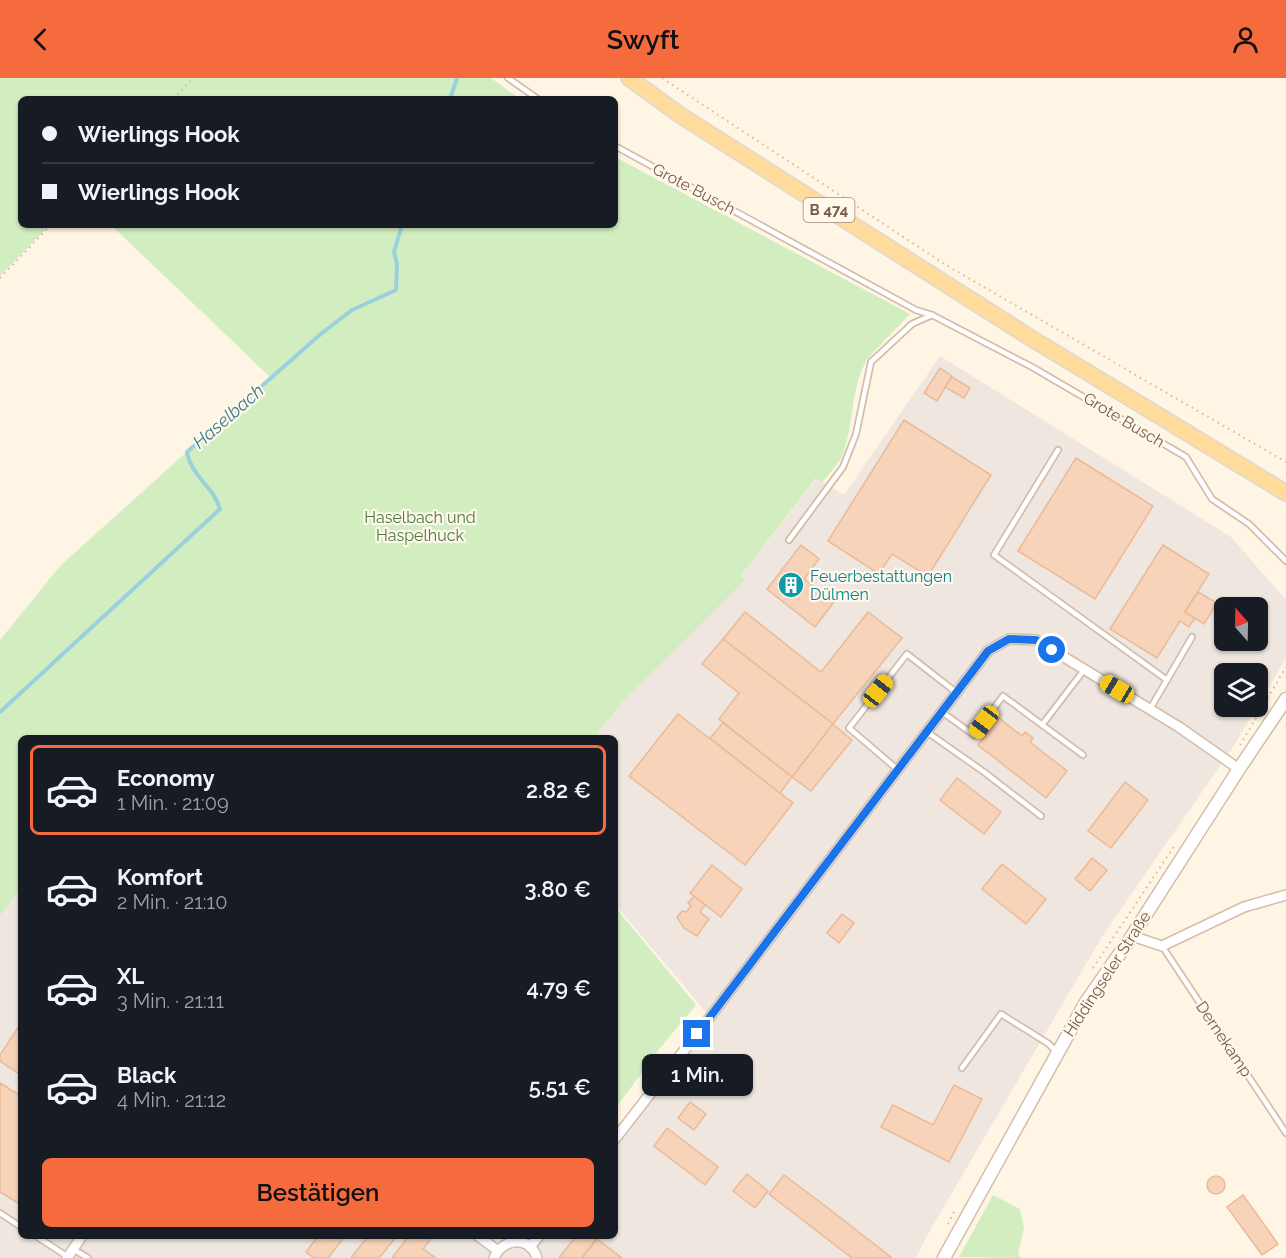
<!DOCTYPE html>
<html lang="de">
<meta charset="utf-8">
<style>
body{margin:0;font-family:Raleway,sans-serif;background:#20242c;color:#f1f3f6;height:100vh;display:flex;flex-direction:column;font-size:22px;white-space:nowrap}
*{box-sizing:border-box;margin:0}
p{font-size:20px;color:#9ea1a6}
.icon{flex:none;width:33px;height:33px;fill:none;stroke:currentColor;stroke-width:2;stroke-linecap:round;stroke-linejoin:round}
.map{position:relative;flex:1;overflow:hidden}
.side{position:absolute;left:18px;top:657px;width:600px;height:504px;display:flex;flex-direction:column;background:#171b24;border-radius:9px;box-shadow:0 2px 4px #0004}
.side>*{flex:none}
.guide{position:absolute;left:18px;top:18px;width:600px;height:132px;border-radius:9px;box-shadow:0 2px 4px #0004;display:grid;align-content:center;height:132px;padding:0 24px;background:#171b24}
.needle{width:39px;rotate:340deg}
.buttons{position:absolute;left:1214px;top:519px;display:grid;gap:12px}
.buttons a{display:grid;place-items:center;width:54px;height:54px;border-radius:9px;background:#171b24;box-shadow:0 2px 4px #0004;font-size:30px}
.end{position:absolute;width:27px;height:27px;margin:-14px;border:8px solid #1a73e8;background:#fff;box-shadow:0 0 0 3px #fff}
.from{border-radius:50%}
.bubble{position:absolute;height:42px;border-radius:9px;background:#171b24;box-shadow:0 2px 4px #0004;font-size:20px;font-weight:600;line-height:42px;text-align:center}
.car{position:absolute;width:18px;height:36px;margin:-18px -9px;border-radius:8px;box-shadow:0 0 4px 2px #0007;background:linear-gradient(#f5c518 24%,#345 0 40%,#f5c518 0 76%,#345 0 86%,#f5c518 0)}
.guide b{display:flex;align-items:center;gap:21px;height:57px;font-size:22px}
.guide b+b{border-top:2px solid #363941}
.guide i{width:15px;height:15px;background:#f1f3f6}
ul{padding:10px 0 0;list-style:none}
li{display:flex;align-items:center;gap:18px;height:90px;margin:0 12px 9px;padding:0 12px;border:3px solid transparent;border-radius:9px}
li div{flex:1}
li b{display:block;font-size:22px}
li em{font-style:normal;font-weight:600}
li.selected{border-color:#f56b3d}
li>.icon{width:54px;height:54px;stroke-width:1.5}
.button{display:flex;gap:12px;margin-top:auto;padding:12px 24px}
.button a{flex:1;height:69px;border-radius:9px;background:#f56b3d;color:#111;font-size:24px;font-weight:600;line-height:69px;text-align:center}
header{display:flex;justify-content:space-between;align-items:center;height:78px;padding:0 24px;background:#f56b3d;color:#111;font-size:27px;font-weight:600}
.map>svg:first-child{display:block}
.industrial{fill:#eee6df;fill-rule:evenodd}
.green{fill:#d2eec1}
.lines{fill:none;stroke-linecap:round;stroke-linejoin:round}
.stream{stroke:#9bd1dd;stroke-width:4}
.building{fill:#f7d3b9;stroke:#ebba97;stroke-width:1.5}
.service-casing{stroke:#d4beab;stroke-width:8}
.minor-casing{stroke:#d4beab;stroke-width:12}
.tertiary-casing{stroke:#d4beab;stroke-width:15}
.primary-casing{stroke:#dfd7d3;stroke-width:18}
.path{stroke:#dcb69b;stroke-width:2;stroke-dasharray:1.5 4.5;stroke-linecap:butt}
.service{stroke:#fff;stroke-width:4.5}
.minor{stroke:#fff;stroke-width:9}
.tertiary{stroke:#fff;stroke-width:12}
.primary{stroke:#ffdc9b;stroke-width:15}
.route{stroke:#1a73e8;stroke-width:8}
.labels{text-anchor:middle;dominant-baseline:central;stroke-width:4.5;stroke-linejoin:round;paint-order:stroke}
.shield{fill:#fff8ed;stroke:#a28978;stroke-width:1.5}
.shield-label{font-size:15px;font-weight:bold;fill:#7a5a46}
.street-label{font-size:16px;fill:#7a5a46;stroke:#fff8ed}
.park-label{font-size:16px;fill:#4c7b3b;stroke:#fff8ed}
.culture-label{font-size:16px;fill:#0d838f;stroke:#fff8ed;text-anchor:start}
.water-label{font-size:18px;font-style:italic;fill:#3b7a89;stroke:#fff8ed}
</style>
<header><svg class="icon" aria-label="back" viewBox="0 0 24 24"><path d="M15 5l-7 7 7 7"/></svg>Swyft<svg class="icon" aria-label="person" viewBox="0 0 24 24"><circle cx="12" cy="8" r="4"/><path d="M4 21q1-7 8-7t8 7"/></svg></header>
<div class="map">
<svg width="1286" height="1180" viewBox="0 0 1286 1180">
<rect width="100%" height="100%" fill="#fef5e4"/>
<path class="industrial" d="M940 278 1231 459 1286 522V580L1233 669 1103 857 929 1154 916 1180H0V838L21 810V1158H478L497 1172 525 1165 539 1158H615V1061L710 939 615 826V660H594L621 626 744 502 740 499 817 400 844 417ZM1224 530H1257V562H1224ZM1224 596H1257V628H1224Z"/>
<g class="green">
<path d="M0 0H491L520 21H21V147H50L0 198Z"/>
<path d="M615 79 910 236 868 280C851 307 854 343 844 373 840 385 830 395 822 404L816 400 740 499 745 502 621 626 594 660H21V810L0 838V562L60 488 270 299 111 147H615Z"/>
<path d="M615 829 696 927 660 970 615 1031Z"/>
<path d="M993 1117 1020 1131 1024 1150 1018 1176 1021 1180 959 1179Z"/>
</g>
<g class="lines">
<g class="stream">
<path d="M450 21 457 0"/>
<path d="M0 634 220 431C214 409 191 398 187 374L322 255 352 232 396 212 397 186 394 174 402 147"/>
</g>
</g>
<g class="building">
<path d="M940 290 952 298 937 323 924 315Z"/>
<path d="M952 299 970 310 964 320 945 309Z"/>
<path d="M904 342 991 397 928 498 892 476 879 496 828 463Z"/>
<path d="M1076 380 1153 428 1095 521 1018 473Z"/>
<path d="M801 467 819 481 804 501 834 524 815 549 767 511Z"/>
<path d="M1163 467 1209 496 1185 534 1195 540 1189 549 1180 543 1157 580 1110 551Z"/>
<path d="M1198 514 1217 525 1204 546 1185 534Z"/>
<path d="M745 534 821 594 868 534 902 560 833 646 723 561Z"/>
<path d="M723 561 833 646 792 699 719 641 739 615 702 586Z"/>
<path d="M678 636 793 725 745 787 629 698Z"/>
<path d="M999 640 1022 658 1025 654 1033 660 1030 664 1067 693 1046 720 978 667Z"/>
<path d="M723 645 792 699 780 715 710 660Z"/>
<path d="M833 646 852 662 811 713 792 699Z"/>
<path d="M957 700 1001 734 984 756 940 722Z"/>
<path d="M1125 704 1148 722 1111 770 1088 753Z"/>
<path d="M1092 780 1107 792 1090 813 1075 801Z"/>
<path d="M1002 786 1046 821 1026 846 982 811Z"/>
<path d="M712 787 742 811 721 839 690 815Z"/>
<path d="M694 818 705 827 700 834 709 841 697 858 684 850 677 839 682 833 686 834 691 828 688 825Z"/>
<path d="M842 836 854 845 839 865 827 855Z"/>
<path d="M21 945V997L0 983V977Z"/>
<path d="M0 1005 21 1018V1127L0 1114Z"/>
<path d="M954 1007 982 1021 949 1084 881 1049 893 1027 933 1047Z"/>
<path d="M690 1024 706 1036 694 1052 678 1040Z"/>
<path d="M667 1050 718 1089 705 1107 654 1068Z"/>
<path d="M747 1096 768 1113 755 1130 733 1113Z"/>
<path d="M784 1097 828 1130 892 1180H852L769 1116Z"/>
<circle cx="1216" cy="1107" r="9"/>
<path d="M1243 1117 1278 1166 1262 1177 1227 1129Z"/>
<path d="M318 1158H345L328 1180H314L306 1174Z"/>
<path d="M368 1158H397L379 1180H351Z"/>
<path d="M409 1158H433L423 1171 436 1180H392Z"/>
<path d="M576 1158H592L596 1161 582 1180H559Z"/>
<path d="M597 1161 622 1180H582Z"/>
</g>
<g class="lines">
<g class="service-casing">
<g id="service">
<path d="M508 0 538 21"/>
<path d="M615 68 916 232 932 237 1032 289 1186 379 1212 421 1249 446 1286 483"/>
<path d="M1058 372 994 477 1167 602"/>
<path d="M789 462 843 389 856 356 871 284 912 246 932 237"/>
<path d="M1150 631 1192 559"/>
<path d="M942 634 974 657 1003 618 1083 677"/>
<path d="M1042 647 1084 592"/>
<path d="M927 654 984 694 1041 738"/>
<path d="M898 692 849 650 907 576 957 615"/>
<path d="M1162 868 1286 1055"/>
<path d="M962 990 1001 936 1049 966 1056 974"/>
<path d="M0 1135 21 1149"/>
<path d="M36 1158 68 1179"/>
<path d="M73 1171 88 1180"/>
</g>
</g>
<g class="minor-casing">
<g id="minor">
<path d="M1132 858 1162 868 1244 829 1286 817"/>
<path d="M615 1061 710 939 988 573 1009 561 1036 562 1179 649 1239 691"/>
<path d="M478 1158 497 1172"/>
<path d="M530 1169 539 1158"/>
<path d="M67 1180 82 1158"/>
<path d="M494 1180C502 1160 530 1157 537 1180"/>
</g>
</g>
<g class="tertiary-casing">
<path id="tertiary" d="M944 1180 1086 924 1132 858 1239 691 1286 621"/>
</g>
<g class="primary-casing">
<path id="primary" d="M629 0 680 37 1031 260 1286 415"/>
</g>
<g class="path">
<path d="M662 0 946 187 1286 384"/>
<path d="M173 21 193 0"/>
<path d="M0 200 51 147"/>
<path d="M1240 667 1286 589"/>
<path d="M1093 890 1175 767"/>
<path d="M948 1146 955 1132"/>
</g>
<use href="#service" class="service"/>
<use href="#minor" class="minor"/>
<use href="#tertiary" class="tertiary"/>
<use href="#primary" class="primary"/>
</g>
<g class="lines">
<path class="route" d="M697 956 988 573 1009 561 1036 562 1052 572"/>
</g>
<defs>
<g id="building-disc" transform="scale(1.35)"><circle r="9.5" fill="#0f9aa8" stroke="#fff8ed"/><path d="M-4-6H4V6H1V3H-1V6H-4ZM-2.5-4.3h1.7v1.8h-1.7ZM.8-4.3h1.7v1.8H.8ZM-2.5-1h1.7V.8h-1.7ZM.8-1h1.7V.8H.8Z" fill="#fff"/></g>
</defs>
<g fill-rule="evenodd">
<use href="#building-disc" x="791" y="507"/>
</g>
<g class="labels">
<rect class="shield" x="803.5" y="120" width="51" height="24" rx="4.5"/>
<g class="shield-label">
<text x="829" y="132">B 474</text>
</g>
<g class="street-label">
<text transform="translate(694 111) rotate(28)">Grote Busch</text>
<text transform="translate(1124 342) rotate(31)">Grote Busch</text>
<text transform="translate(1107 896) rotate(-57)">Hiddingseler Straße</text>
<text transform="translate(1224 961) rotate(56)">Dernekamp</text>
</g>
<g class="park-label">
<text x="420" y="439">Haselbach und<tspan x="420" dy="18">Haspelhuck</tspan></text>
</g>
<g class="culture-label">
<text x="810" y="498">Feuerbestattungen<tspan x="810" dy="18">Dülmen</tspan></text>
</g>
<g class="water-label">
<text transform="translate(228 338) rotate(-41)">Haselbach</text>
</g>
</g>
</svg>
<div class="buttons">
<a><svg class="needle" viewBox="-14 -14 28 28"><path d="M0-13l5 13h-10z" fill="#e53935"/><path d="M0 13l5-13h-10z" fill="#9ea1a6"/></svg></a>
<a><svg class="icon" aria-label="layers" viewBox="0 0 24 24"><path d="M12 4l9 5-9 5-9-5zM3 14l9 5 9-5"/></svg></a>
</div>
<i class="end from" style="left:1052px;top:572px"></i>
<i class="end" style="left:697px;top:956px"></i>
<div class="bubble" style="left:642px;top:976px;width:111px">1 Min.</div>
<i class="car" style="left:1117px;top:611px;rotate:301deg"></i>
<i class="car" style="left:878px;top:613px;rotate:38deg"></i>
<i class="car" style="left:984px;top:644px;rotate:217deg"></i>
<div class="guide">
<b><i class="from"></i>Wierlings Hook</b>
<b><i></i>Wierlings Hook</b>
</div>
<section class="side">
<ul>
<li class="selected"><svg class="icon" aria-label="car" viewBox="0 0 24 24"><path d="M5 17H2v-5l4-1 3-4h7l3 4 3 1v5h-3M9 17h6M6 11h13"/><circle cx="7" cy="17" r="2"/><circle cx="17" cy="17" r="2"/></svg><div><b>Economy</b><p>1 Min. · 21:09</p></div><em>2.82 €</em></li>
<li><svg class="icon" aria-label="car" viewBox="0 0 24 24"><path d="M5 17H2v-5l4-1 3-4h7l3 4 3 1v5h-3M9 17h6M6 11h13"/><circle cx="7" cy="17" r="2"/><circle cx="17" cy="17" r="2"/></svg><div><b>Komfort</b><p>2 Min. · 21:10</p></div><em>3.80 €</em></li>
<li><svg class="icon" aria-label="car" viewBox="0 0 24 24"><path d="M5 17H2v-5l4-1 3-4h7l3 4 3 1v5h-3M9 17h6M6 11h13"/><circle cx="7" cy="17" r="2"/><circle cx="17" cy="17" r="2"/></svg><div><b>XL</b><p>3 Min. · 21:11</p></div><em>4.79 €</em></li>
<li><svg class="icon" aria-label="car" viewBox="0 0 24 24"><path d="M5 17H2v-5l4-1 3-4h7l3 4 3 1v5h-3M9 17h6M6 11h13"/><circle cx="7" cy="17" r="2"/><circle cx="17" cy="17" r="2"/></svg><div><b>Black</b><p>4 Min. · 21:12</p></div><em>5.51 €</em></li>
</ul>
<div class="button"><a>Bestätigen</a></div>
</section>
</div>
